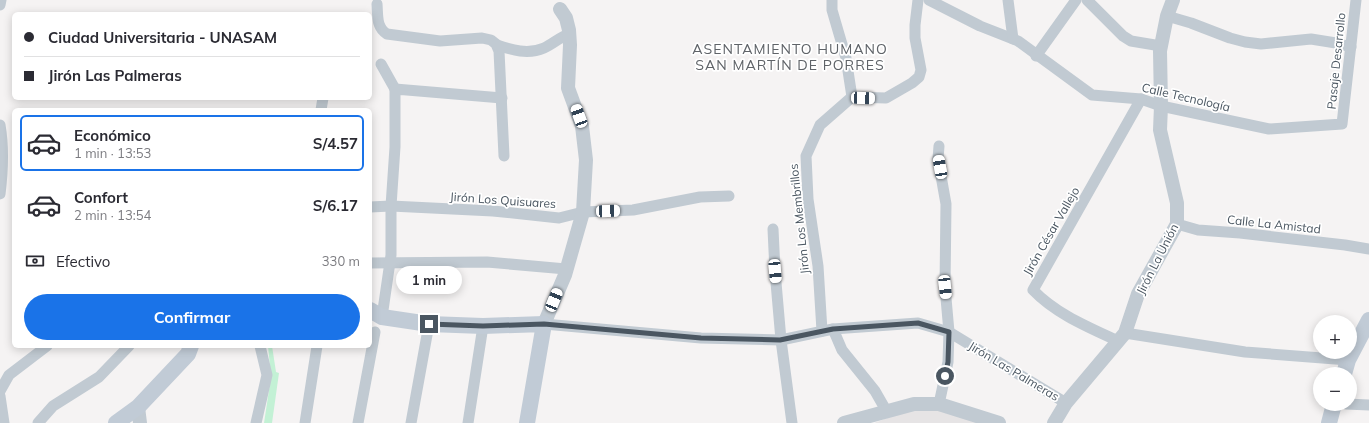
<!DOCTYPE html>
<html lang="es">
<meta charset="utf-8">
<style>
body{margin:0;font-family:Mulish,sans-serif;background:#f7f7f7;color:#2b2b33;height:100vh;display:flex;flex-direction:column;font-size:15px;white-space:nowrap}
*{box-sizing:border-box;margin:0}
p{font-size:13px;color:#7c7c81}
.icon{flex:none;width:22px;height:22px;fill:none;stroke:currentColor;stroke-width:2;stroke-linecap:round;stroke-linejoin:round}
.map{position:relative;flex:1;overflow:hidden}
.details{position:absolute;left:12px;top:108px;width:360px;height:240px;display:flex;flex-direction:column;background:#fff;border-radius:6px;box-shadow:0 2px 10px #0003}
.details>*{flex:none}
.banner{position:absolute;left:12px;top:12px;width:360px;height:88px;border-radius:6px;box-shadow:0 2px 10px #0003;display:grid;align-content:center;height:88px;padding:0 12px;background:#fff}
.tools{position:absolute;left:1313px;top:315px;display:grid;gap:8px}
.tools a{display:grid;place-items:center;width:44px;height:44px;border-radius:50%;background:#fff;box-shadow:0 2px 10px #0003;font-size:20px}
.end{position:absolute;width:18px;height:18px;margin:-9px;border:5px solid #4a5661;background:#fff;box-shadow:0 0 0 2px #fff}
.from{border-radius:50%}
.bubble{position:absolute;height:28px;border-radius:14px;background:#fff;box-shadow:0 2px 10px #0003;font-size:13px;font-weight:700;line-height:28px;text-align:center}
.car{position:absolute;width:12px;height:24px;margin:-12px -6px;border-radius:5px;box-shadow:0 0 3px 1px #0007;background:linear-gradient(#fff 24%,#345 0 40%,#fff 0 76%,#345 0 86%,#fff 0)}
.banner b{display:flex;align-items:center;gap:14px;height:38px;font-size:15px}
.banner b+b{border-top:1px solid #e1e1e2}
.banner i{width:10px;height:10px;background:#2b2b33}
ul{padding:7px 0 0;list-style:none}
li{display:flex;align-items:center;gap:12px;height:56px;margin:0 8px 6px;padding:0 4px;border:2px solid transparent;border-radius:6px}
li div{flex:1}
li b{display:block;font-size:15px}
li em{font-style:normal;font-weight:700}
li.current{border-color:#1a73e8}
li>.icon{width:36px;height:36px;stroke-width:1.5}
.pay{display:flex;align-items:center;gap:10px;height:44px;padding:0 12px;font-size:15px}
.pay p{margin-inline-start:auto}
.primary-button{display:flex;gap:8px;margin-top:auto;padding:8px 12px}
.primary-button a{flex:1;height:46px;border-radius:24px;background:#1a73e8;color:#fff;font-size:16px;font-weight:700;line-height:46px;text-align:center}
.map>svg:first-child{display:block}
.education{fill:#e6e4e5}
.green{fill:#c3f1d5}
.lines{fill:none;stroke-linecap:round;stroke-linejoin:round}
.minor{stroke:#c1cad2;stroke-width:11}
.tertiary{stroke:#c1cad2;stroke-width:14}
.secondary{stroke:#c1cbd6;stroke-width:16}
.route{stroke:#4a5661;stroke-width:5}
.labels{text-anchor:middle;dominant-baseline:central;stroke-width:3.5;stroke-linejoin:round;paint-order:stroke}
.street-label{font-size:12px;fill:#4a5661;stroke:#fff}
.quarter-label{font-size:14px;letter-spacing:1px;fill:#5f6368;stroke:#fff}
</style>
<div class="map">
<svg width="1369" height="423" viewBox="0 0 1369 423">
<rect width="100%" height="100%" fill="#f5f3f3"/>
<path class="education" d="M918 407 943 408 999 423H874Z"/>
<path class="green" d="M268 346H272L276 372 279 373 272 423H264L271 377Z"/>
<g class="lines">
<g class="minor">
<path d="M832 0V10L846 58 852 97"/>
<path d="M929 0 980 26 1018 41 1092 95 1141 99 1161 106 1269 129 1342 124 1356 0"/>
<path d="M1008 0 1013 39"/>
<path d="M1087 0 1123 36 1131 41 1161 46"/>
<path d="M377 4C378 16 376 27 387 34L440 41 482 38 491 40 496 44 499 51 504 156"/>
<path d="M0 5 1 0"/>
<path d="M1167 16 1191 23 1230 38 1245 42 1261 44 1311 39 1336 43 1351 47"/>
<path d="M497 45C512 50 528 55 544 48 553 44 560 37 569 34"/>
<path d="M1036 56 1076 0"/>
<path d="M381 64 395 89"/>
<path d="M852 97 886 98 912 83 919 77 921 70 915 38V25L918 0"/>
<path d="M321 110 323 98"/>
<path d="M0 125C4 148 3 170 0 194"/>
<path d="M370 207 391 206 493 211 559 218 583 212 633 210 700 197 729 196"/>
<path d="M1177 224 1198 230 1240 233 1345 245 1369 249"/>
<path d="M773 229 775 271 781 340 792 423"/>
<path d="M370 263 487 262 566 269"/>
<path d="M382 317 391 255V206L395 147V89L502 98"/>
<path d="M544 324 701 338 781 340 833 329 918 323 949 332 1066 403"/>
<path d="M833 329 842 350 875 391 887 412"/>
<path d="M822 331 818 266 808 199 806 156 820 125 852 97"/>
<path d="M1125 333 1245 352 1348 360"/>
<path d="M1118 341C1088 327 1056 314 1033 290L1141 99"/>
<path d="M0 391 9 375 47 346"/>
<path d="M0 396 4 423"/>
<path d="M939 404 948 362 949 332 945 287 946 204 938 159 939 146"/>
<path d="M1346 404 1369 405"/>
<path d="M38 423 53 406 99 377 129 346"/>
<path d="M256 423 267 375 260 346"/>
<path d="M305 423 317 346"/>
<path d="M358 423 375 332"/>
<path d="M411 423 429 324"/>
<path d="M468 423 483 326"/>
</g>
<g class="tertiary">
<path d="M544 324 565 275 583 212 586 160 582 126 568 88 570 45 569 30 566 18 560 9"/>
<path d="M138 407 140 423"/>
<path d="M844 423 914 404H939L999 423"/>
<path d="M1054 423 1066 403 1125 333 1138 294 1177 224V203L1160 130 1161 106 1160 51 1167 16 1173 0"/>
</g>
<g class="secondary">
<path d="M370 310 382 317 429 324 483 326 544 324 527 423"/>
<path d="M1344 374 1348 360 1369 320"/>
<path d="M116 423 138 407 188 354 191 346"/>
<path d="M1329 423 1334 404"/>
</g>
</g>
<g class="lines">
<path class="route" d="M429 324 483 326 544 324 701 338 780 340 833 329 918 323 949 332 948 362 945 376"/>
</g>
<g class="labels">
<g class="street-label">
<text transform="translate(1336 61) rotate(-84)">Pasaje Desarrollo</text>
<text transform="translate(1186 97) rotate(13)">Calle Tecnología</text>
<text transform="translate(503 200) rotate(4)">Jirón Los Quisuares</text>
<text transform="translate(799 219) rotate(-96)">Jirón Los Membrillos</text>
<text transform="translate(1274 224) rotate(6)">Calle La Amistad</text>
<text transform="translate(1051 231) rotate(-60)">Jirón César Vallejo</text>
<text transform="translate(1157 259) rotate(-63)">Jirón La Unión</text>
<text transform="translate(1014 371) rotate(31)">Jirón Las Palmeras</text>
</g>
<g class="quarter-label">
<text x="790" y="49">ASENTAMIENTO HUMANO<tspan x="790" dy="16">SAN MARTÍN DE PORRES</tspan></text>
</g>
</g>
</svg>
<div class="tools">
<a>+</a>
<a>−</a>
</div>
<i class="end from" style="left:945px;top:376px"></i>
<i class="end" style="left:429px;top:324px"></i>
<div class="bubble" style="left:396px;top:266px;width:66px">1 min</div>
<i class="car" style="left:863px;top:98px;rotate:92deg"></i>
<i class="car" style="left:579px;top:116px;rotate:340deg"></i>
<i class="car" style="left:940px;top:167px;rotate:350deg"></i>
<i class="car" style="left:608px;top:211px;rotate:88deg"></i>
<i class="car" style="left:775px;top:271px;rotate:175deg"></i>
<i class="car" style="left:945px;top:287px;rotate:174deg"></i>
<i class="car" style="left:554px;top:300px;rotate:22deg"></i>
<div class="banner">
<b><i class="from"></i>Ciudad Universitaria - UNASAM</b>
<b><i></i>Jirón Las Palmeras</b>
</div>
<section class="details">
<ul>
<li class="current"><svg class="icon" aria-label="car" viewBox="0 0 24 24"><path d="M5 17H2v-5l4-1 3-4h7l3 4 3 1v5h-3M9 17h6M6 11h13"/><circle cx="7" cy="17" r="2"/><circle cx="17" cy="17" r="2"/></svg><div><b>Económico</b><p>1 min · 13:53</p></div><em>S/4.57</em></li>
<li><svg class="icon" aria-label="car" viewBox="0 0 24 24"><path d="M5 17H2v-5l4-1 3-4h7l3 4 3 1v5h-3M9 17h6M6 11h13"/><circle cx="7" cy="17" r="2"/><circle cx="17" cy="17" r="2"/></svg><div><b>Confort</b><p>2 min · 13:54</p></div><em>S/6.17</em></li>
</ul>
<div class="pay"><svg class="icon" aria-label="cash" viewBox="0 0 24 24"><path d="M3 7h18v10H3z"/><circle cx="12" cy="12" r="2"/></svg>Efectivo<p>330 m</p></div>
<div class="primary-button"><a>Confirmar</a></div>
</section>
</div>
